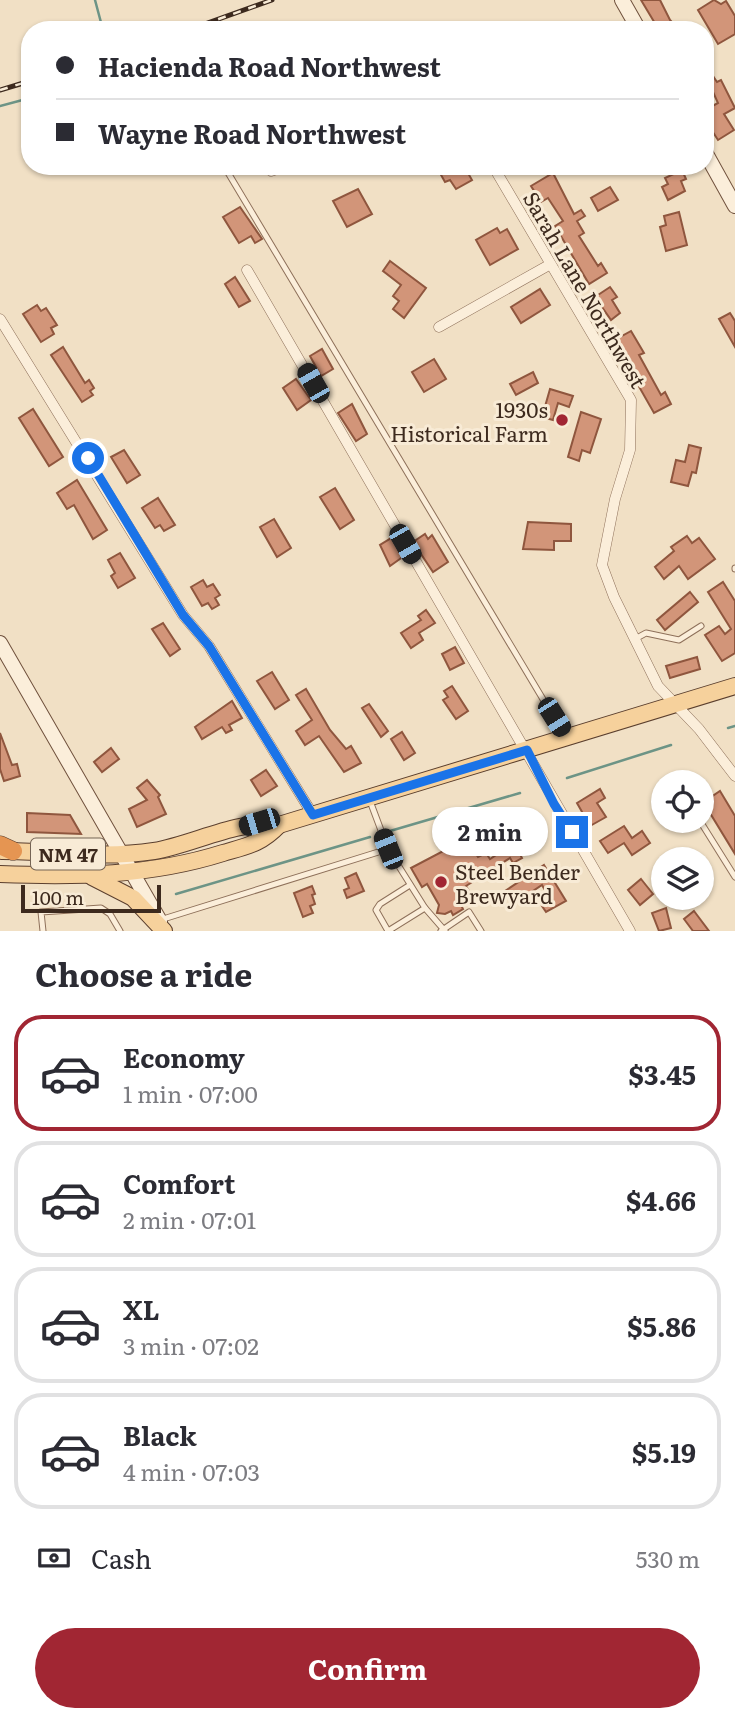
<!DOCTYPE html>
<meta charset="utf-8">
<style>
body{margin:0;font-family:Literata,serif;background:#f7f7f7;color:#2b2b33;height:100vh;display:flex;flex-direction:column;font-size:26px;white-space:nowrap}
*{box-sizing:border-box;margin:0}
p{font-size:23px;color:#7c7c81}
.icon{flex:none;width:38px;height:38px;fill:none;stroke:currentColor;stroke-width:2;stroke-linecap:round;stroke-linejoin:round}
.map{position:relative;height:931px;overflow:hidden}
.panel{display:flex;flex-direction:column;background:#fff;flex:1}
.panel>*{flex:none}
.guide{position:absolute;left:21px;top:21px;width:693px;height:154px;border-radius:28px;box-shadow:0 2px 5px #0004;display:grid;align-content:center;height:154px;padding:0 35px;background:#fff}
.buttons{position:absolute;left:651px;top:770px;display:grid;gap:14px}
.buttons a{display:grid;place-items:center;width:63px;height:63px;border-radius:50%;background:#fff;box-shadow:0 2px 5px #0004;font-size:35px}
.scale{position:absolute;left:21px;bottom:18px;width:140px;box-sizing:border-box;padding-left:7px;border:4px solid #3d2a1e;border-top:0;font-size:19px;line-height:24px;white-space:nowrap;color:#3d2a1e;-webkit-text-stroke:5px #f8ebd6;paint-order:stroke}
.end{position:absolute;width:32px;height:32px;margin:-16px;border:9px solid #1a73e8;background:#fff;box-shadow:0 0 0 4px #fff}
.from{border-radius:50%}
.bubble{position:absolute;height:49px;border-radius:24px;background:#fff;box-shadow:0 2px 5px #0004;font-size:23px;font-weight:700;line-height:49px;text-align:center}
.car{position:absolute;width:21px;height:42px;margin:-21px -10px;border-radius:9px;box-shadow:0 0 5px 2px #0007;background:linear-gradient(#222 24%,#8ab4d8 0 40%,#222 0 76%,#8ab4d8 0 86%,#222 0)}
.guide b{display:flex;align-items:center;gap:24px;height:66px;font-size:26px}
.guide b+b{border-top:2px solid #e1e1e2}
.guide i{width:18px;height:18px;background:#2b2b33}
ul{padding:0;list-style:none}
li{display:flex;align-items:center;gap:21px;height:116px;margin:0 14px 10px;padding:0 21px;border:4px solid #e1e1e2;border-radius:28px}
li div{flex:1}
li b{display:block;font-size:26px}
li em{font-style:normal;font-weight:700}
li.current{border-color:#a12633}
li>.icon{width:63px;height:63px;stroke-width:1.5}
h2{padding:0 35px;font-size:32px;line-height:84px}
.pay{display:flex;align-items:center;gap:18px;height:77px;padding:0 35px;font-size:26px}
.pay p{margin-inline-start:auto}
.action{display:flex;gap:14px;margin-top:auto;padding:14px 35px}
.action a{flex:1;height:80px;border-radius:42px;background:#a12633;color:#fff;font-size:28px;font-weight:700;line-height:80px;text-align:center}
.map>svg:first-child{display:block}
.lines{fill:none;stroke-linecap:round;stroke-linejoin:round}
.stream{stroke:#6d9486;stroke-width:2.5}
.building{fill:#d29579;stroke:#8f563e;stroke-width:2}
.lane-casing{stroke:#8e705a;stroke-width:7}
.street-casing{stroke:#8e705a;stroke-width:11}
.secondary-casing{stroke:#70513d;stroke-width:16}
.primary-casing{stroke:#5b3f2e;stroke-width:18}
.highway-casing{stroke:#5b3f2e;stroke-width:19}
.lane{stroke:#fbeeda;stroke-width:5}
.street{stroke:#fbeeda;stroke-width:10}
.secondary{stroke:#fbeeda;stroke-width:14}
.primary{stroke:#f6d19c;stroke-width:16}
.highway{stroke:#e59552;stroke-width:18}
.rail-casing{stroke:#3d2a1e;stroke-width:5}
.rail{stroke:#f8ebd6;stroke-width:2.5;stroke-dasharray:8;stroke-linecap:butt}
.route{stroke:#1a73e8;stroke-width:9}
.poi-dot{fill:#a12633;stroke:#f8ebd6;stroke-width:2.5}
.labels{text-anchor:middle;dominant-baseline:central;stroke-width:6;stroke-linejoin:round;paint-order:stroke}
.shield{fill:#f8ebd6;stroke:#756455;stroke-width:2}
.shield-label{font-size:19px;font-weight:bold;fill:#3d2a1e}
.street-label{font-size:21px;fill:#3d2a1e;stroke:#f8ebd6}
.poi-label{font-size:21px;fill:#3d2a1e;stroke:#f8ebd6;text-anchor:end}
</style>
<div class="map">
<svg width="735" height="931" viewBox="0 0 735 931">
<rect width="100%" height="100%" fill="#f1e0c5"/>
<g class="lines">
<g class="stream">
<path d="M95 0 103 30"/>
<path d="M0 106 30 98"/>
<path d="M728 728 735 726"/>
<path d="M567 778 671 745"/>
<path d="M390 831 520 793"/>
<path d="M176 894 370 837"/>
</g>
</g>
<g class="building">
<path d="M641 0H660L670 20 679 30H659Z"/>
<path d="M714 0 721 4 726 1 735 16V34L718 44 698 10Z"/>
<path d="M705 64 717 82 721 80 735 108 724 114 734 130 718 140 705 120V110L718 103 708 81 705 83Z"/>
<path d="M436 166H464L472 180 456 189 450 180 445 182Z"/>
<path d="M682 170 686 179 681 181 685 191 668 200 662 187 668 184 665 178Z"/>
<path d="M553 173 574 214 581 210 585 216 577 221 584 233 579 236 598 266 601 263 607 273 589 284 555 226 563 221 548 198 541 202 531 186Z"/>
<path d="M610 187 618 200 598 211 591 198Z"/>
<path d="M358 189 372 214 347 227 333 201Z"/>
<path d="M240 207 262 239 255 243 251 236 239 243 223 217Z"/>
<path d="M679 212 687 245 666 251 660 227 666 225 664 216Z"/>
<path d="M497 228 500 233 507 229 518 249 490 265 476 240Z"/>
<path d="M390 261 426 288 404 318 393 309 399 301 393 296 401 285 383 271Z"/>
<path d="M235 277 250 301 239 307 225 284Z"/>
<path d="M610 287 617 297 612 300 620 313 611 320 595 297Z"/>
<path d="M540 289 550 305 521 323 511 307Z"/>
<path d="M37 305 41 311 46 308 57 325 51 328 54 334 41 342 23 314Z"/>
<path d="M730 313 735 321V347L719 319Z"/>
<path d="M631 331 644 353 639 355 661 395 665 392 671 404 654 413 613 341Z"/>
<path d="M63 347 85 383 89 380 94 388 90 391 93 395 82 402 51 355Z"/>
<path d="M322 349 333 369 321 376 310 356Z"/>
<path d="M434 359 446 379 424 392 412 372Z"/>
<path d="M533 372 538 383 516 395 510 384Z"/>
<path d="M296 379 311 400 297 410 283 388Z"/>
<path d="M550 389 573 396 569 407 558 403 553 420 542 417Z"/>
<path d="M352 404 367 434 356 441 338 413Z"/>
<path d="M33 409 63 457 49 466 19 418Z"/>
<path d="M581 412 601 419 590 453 582 450 579 461 568 457Z"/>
<path d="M689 445 701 448 696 473 692 472 688 486 671 482 676 460 685 462Z"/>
<path d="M124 450 140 475 127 483 111 457Z"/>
<path d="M77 480 107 530 93 539 74 505 67 509 57 493Z"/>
<path d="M335 488 354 520 340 529 320 497Z"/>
<path d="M158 498 175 525 164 531 160 525 155 528 142 508Z"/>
<path d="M274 519 291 548 277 557 260 527Z"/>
<path d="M528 522 571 524V541H554V550L523 549Z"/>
<path d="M425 534 428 539 432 535 448 562 433 572 413 542Z"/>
<path d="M687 536 692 543 699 538 715 559 688 579 679 566 664 579 655 567 674 551 671 547Z"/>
<path d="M393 537 404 556 390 566 380 545Z"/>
<path d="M120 553 135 578 118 588 111 576 115 573 108 560Z"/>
<path d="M203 580 207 587 213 584 220 595 215 598 219 605 212 609 208 603 202 606 191 587Z"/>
<path d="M723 582 735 601V653L722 661 705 635 719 626 725 634 731 629 708 592Z"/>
<path d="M690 592 698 602 665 630 657 620Z"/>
<path d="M426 610 435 623 419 633 423 640 411 648 401 633 421 620 418 616Z"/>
<path d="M163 623 180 649 170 656 152 629Z"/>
<path d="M455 647 464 663 450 670 442 654Z"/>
<path d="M697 657 700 669 670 678 666 666Z"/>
<path d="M272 672 289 700 275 709 257 681Z"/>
<path d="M452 686 468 711 456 719 443 700 448 697 444 691Z"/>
<path d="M306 689 330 730 346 749 351 746 361 763 344 772 319 736 305 745 296 731 312 720 296 695Z"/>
<path d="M232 701 242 718 229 725 232 730 226 733 222 727 202 739 195 727Z"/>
<path d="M369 704 388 731 381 737 362 708Z"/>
<path d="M402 732 415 753 404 760 391 739Z"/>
<path d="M0 733 12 765 17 764 20 776 4 781 0 769Z"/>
<path d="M111 748 119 759 102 772 94 762Z"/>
<path d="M266 770 277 786 261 796 251 780Z"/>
<path d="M147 780 160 795 158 797 166 814 137 827 129 809 147 800 137 788Z"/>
<path d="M600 789 605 798 597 803 606 817 590 826 577 803Z"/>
<path d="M720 791 735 816V854L702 800 708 792 711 797Z"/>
<path d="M27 813 70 815 81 834 27 832Z"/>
<path d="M624 826 632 838 642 831 650 843 632 855 624 843 608 853 600 841Z"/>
<path d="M466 839 478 857 486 853 490 859 514 843 522 858 513 863 510 858 466 886 473 898 461 905 463 909 453 915 451 911 445 914 437 913 439 905 427 884 422 887 411 868Z"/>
<path d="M544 865 566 901 546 912 542 906 551 901 542 885 524 897 521 892 510 899 505 891Z"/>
<path d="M356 873 364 891 347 898 344 890 349 888 345 878Z"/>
<path d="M641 879 653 894 640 905 628 890Z"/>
<path d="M312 886 315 894 312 895 315 904 310 906 313 913 303 917 294 893Z"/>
<path d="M666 908 671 928 659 931 652 913Z"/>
<path d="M694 911 709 931H693L684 919Z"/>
</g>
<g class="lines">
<g class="lane-casing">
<g id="lane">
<path d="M227 171 565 736"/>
<path d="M735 568V569"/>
<path d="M635 639 646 633 679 640 701 626"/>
<path d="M700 821 735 877"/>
<path d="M388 849 425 908 445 931"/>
<path d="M160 920 388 849 370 801"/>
<path d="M43 931 41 912 101 908 110 914 120 931"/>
<path d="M388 931 376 910 380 904 410 885"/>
<path d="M388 931 425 908"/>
<path d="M441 931 469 912 481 931"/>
</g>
</g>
<g class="street-casing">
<g id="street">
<path d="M493 166 631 400 630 450 615 499 602 565 614 597 658 686 699 729 735 776"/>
<path d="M271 171 285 166"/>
<path d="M247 270 630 931"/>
<path d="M0 319 183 615 209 646 313 815"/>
<path d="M439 327 549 265"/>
</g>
</g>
<g class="secondary-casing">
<g id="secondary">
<path d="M622 0 639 30"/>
<path d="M705 152 735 206"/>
<path d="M0 643 160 921"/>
</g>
</g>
<g class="primary-casing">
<g id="primary">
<path d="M2 851C53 851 104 859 154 851 195 844 238 819 279 825L735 686"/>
<path d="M0 874C77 877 150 876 223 853 247 846 261 844 279 825"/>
<path d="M92 877 133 898 164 931"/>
</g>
</g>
<g class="highway-casing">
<path id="highway" d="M0 845 13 851"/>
</g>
<use href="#lane" class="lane"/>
<use href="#street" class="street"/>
<use href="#secondary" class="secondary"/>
<use href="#primary" class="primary"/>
<use href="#highway" class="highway"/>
<g class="rail-casing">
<g id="rail">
<path d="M188 30 272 0"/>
<path d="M0 90 30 81"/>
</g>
</g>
<use href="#rail" class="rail"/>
</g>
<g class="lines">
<path class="route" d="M88 458 183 615 209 646 313 815 527 750 554 804 572 832"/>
</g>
<g class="poi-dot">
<circle cx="562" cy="420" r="7"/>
<circle cx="441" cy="882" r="7"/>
</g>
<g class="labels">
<rect class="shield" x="31" y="838.5" width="74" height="31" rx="5"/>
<g class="shield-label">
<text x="68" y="854">NM 47</text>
</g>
<g class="street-label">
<text transform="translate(586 289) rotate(60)">Sarah Lane Northwest</text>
</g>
<g class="poi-label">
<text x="548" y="408">1930s<tspan x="548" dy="24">Historical Farm</tspan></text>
<text x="455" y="870" text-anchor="start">Steel Bender<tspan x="455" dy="24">Brewyard</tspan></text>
</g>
</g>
</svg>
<div class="buttons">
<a><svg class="icon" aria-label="locate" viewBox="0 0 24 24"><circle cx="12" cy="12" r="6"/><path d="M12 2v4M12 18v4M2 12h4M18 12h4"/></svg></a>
<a><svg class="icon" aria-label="layers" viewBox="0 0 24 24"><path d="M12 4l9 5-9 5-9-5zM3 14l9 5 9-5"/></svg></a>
</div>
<div class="scale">100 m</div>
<i class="end from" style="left:88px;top:458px"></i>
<i class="end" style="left:572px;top:832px"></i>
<div class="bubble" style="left:432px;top:807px;width:116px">2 min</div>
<i class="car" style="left:313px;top:383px;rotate:330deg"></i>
<i class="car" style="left:405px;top:544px;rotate:150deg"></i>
<i class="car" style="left:554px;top:717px;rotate:148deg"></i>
<i class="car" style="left:259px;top:822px;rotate:253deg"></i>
<i class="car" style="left:388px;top:849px;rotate:338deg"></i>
<div class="guide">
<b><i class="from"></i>Hacienda Road Northwest</b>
<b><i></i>Wayne Road Northwest</b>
</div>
</div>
<section class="panel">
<h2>Choose a ride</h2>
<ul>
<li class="current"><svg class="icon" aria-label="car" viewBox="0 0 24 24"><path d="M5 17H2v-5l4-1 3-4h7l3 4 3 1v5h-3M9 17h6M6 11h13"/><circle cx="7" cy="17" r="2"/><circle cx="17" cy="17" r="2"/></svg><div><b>Economy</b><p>1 min · 07:00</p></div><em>$3.45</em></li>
<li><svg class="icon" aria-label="car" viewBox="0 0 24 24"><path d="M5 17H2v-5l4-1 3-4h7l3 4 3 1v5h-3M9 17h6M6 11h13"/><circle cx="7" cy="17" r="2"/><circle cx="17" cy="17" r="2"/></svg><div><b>Comfort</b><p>2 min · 07:01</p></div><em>$4.66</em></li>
<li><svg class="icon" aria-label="car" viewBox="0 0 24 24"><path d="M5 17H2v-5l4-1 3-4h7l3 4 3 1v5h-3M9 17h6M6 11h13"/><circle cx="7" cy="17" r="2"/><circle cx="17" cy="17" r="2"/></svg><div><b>XL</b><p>3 min · 07:02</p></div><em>$5.86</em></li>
<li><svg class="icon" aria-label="car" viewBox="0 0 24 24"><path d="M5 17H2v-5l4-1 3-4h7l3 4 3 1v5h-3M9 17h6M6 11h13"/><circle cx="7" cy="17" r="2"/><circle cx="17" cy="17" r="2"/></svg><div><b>Black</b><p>4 min · 07:03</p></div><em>$5.19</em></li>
</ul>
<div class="pay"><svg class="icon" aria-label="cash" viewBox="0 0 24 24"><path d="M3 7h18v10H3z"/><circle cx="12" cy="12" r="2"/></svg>Cash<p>530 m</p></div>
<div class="action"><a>Confirm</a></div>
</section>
